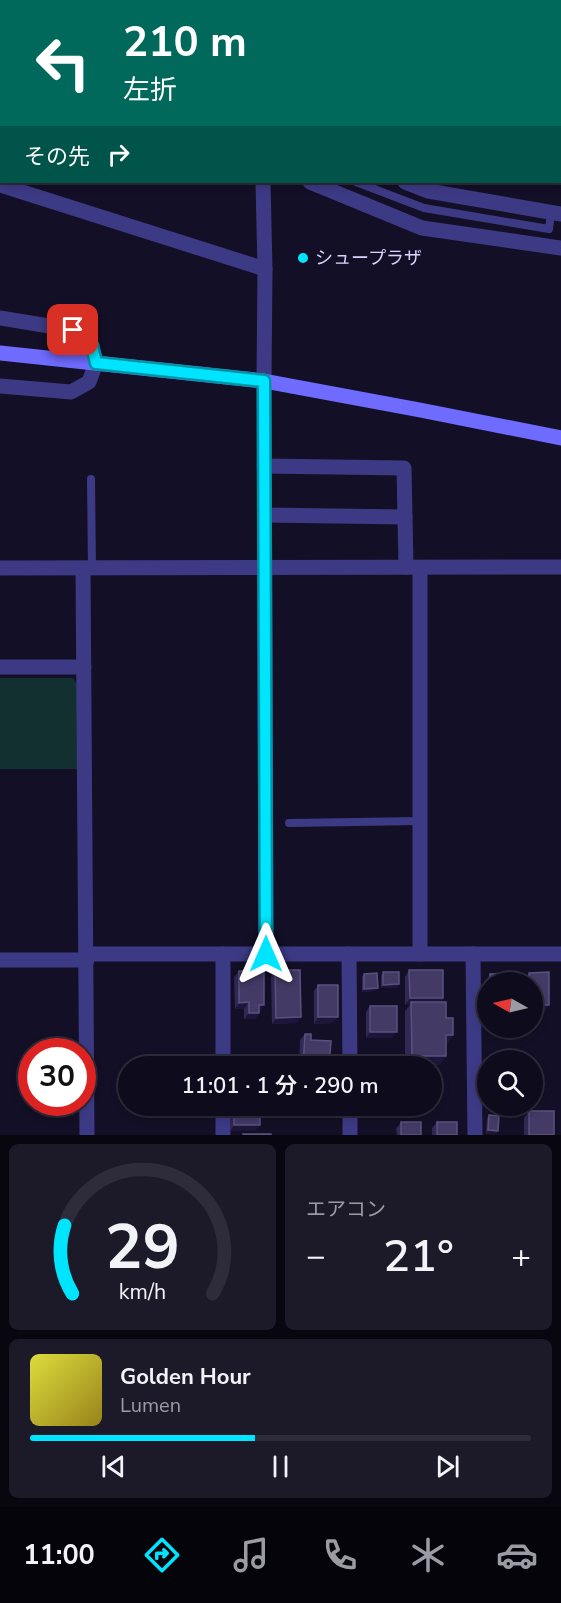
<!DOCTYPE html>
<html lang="ja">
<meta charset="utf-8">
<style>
body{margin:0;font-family:"Nunito Sans","Noto Sans JP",sans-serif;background:#1c1929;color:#f1f3f6;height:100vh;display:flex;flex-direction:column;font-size:22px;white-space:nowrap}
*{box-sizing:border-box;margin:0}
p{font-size:20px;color:#9b9ba3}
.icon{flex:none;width:33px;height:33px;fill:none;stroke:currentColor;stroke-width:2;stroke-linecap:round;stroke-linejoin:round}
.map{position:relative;height:1135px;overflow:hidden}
.side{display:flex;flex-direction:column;gap:9px;padding:9px;background:#08060f;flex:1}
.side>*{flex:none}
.banner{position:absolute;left:0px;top:0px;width:561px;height:183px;box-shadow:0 3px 9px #0003,0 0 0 2px #2e2b3b;background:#00695c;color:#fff;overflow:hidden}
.needle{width:39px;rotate:278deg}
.tools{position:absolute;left:477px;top:972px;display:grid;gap:12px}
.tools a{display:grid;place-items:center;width:66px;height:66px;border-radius:50%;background:#0e0b1c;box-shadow:0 3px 9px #0003,0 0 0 2px #2e2b3b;font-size:30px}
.speed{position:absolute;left:18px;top:1038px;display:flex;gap:12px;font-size:30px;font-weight:700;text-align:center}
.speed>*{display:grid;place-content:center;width:78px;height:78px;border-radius:50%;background:#0e0b1c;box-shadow:0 3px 9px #0003,0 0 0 2px #2e2b3b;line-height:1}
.speed .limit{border:9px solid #d22;background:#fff;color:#111}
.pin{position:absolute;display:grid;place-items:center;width:51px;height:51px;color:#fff;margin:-26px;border-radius:12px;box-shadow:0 3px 9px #0006}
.me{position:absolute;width:66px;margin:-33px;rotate:0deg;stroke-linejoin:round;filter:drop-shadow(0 0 4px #0008)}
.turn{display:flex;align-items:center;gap:21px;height:126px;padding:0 24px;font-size:27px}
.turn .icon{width:78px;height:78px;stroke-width:2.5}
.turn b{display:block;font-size:42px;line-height:51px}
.then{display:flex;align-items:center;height:57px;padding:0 24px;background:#0003;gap:12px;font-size:22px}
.big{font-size:45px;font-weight:600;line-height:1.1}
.side .tile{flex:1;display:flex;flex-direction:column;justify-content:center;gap:9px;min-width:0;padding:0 21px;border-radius:9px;background:#1c1929}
.side .dial{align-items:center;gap:0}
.dial svg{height:156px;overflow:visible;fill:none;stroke:#2e2b3b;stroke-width:7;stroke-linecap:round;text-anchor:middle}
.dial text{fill:#f1f3f6;stroke:none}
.song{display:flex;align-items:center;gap:18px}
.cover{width:72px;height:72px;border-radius:9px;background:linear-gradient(135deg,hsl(60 70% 55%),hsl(50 70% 35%))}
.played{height:6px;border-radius:3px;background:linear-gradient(90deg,#00e5ff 45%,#2e2b3b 45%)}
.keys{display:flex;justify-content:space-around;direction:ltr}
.heat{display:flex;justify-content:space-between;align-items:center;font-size:33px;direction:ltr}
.side .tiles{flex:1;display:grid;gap:9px;grid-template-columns:1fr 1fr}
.tile:last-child{grid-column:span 2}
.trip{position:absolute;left:118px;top:1056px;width:324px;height:60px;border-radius:30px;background:#0e0b1c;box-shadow:0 3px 9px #0003,0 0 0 2px #2e2b3b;font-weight:600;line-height:60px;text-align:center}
.menu{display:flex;height:96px;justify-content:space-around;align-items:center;background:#06040b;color:#9b9ba3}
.menu .icon{width:42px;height:42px}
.menu .active{color:#00e5ff}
.menu b{font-size:27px;color:#f1f3f6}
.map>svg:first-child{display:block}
.green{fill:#12302f}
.water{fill:url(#water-rules)}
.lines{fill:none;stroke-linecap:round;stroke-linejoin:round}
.path{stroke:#2fb8b0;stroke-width:3;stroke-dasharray:3 4.5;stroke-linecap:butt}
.lane{stroke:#3d3a85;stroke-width:8}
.street{stroke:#3d3a85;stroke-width:15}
.secondary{stroke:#6f6bff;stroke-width:15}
.wall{fill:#312854}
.shaded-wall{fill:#1d163a}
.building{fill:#433a66;stroke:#5a527e;stroke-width:1.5}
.route-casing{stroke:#0095a6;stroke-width:15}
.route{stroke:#00e5ff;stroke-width:10}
.poi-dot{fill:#00e5ff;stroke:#130f26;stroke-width:2}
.labels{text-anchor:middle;stroke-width:6;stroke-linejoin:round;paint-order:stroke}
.poi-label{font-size:18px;fill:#d9d4ff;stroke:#130f26;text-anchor:start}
</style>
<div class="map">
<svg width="561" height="1135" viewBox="0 0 561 1135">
<defs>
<pattern id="water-rules" width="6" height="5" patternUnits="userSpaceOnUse" patternTransform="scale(1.5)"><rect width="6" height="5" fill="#0a1f44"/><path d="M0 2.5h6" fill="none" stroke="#2d3f60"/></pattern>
</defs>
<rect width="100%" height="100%" fill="#130f26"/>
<path class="green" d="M0,678H73L77,684V769H0Z"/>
<path class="water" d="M105,0H395L398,1L109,2Z"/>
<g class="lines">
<g class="path">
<path d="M449,0L454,2"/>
<path d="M560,25H561"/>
</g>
<g class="lane">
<path d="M0,25L2,26"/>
<path d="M356,182L424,208L549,229L551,213"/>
<path d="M91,479L92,569"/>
<path d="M289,823L420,821"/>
</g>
<g class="street">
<path d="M0,8H2"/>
<path d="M0,46L2,47"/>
<path d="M263,182L265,269L264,381L266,954"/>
<path d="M310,182L422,228L561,248"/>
<path d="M405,182L428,191L561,214"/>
<path d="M0,185L265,269"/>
<path d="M0,318L73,330L92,346L96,363L89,382L71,392L0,386"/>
<path d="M264,466L404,468L405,517L265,515"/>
<path d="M405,517L406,567"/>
<path d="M0,568L561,567"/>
<path d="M420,568V954"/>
<path d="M83,569L87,1135"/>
<path d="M0,667H84"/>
<path d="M87,954H561"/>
<path d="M349,954L350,1066"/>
<path d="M473,954L475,1135"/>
<path d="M0,960H87"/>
<path d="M223,1066V954"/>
<path d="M223,1106V1135"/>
<path d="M350,1106V1135"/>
</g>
<path class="secondary" d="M0,353L264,381L420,410L561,438"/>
</g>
<g class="wall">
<path d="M275,970L297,1023L272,1024L271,977Z"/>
<path d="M409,970L443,998L441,1002L446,1018L453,1035L447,1044H446V1056L439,1065H405V1011L410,1005H405V977Z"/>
<path d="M239,971L260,1011L255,1019H244V1009H235L234,977Z"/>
<path d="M383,972L397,988H381V976Z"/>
<path d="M529,973L545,1012L532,982H524V979Z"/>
<path d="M364,974L375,991L362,992V977Z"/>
<path d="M490,974L512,982H488V1007H486V980Z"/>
<path d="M318,985L333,1023L314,1024V991Z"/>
<path d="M370,1006L392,1038H366V1012Z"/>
<path d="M305,1034L311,1040L329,1066H299L300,1040Z"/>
<path d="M234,1106L255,1131H230V1112Z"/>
<path d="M529,1111L554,1135H524V1118Z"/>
<path d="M489,1115L498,1131L496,1134H486L487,1118Z"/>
<path d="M401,1122L421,1135H397L396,1129Z"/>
<path d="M437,1122L457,1135H432V1128Z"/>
</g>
<g class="shaded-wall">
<path d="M399,984L397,988H381L383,985Z"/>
<path d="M378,988L375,991L362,992L364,989Z"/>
<path d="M410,998H443L439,1004L411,1002L410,1005H405Z"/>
<path d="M249,1002L244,1009H235L239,1003Z"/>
<path d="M259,1005H264L260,1011H255Z"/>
<path d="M532,1005H549L545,1012H532Z"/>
<path d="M249,1013H259L255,1019H244Z"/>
<path d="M301,1017L297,1023L272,1024L276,1018Z"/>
<path d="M318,1017H338L333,1023L314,1024Z"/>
<path d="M370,1032H397L392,1038H366Z"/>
<path d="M446,1035H453L447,1044H439Z"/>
<path d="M412,1056H446L439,1065H405Z"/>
<path d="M507,1106H530L528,1108L504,1109Z"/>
<path d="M234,1125H260L255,1131H230Z"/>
<path d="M488,1130L498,1131L496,1134H486Z"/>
</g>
<g class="building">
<path d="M264,970V1005H259V1013H249V1002L239,1003V971Z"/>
<path d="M275,970H300L301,1017L276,1018Z"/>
<path d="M409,970H443V998H410Z"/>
<path d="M383,972H399V984L383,985Z"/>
<path d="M549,972V1005H532V982H529V973Z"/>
<path d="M377,973L378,988L364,989V974Z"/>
<path d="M512,973V982H490V974Z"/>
<rect x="318" y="985" width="20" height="32"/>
<path d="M411,1002H446V1018H453V1035H446V1056H412Z"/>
<rect x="370" y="1006" width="27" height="26"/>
<path d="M305,1034H311V1040L331,1041L329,1066H303Z"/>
<rect x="234" y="1106" width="26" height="19"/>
<rect x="529" y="1111" width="25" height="24"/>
<path d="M489,1115L499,1116L498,1131L488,1130Z"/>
<rect x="401" y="1122" width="20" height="13"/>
<rect x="437" y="1122" width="20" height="13"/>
<rect x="243" y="1134" width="28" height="1"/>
</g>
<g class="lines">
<defs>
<path id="route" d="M73,330L92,346L96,363L264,381L266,954"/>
</defs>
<use href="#route" class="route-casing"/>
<use href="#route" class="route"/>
</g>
<circle class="poi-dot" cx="303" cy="258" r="6"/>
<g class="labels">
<g class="poi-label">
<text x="315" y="264">シュープラザ</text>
</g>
</g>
</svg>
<div class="tools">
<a><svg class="needle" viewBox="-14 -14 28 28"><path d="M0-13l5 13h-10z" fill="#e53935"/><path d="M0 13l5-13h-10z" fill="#9b9ba3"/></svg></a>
<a><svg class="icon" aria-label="search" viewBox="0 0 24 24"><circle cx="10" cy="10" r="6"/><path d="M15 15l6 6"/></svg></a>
</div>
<div class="speed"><div class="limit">30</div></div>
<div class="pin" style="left:73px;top:330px;background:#d93025"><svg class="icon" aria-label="arrive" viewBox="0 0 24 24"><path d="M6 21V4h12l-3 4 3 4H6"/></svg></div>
<svg class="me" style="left:266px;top:954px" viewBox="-20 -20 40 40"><path d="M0-17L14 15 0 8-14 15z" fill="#00e5ff" stroke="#fff" stroke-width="4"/></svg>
<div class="trip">11:01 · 1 分 · 290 m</div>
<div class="banner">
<div class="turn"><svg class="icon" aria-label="left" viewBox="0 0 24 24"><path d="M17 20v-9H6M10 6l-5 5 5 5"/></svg><div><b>210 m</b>左折</div></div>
<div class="then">その先<svg class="icon" aria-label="right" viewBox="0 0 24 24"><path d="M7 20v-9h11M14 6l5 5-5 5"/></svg></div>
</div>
</div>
<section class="side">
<div class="tiles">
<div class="tile dial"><svg viewBox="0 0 100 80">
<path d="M14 69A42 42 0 1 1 86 69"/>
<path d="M14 69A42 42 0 0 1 10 34" stroke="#00e5ff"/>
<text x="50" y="56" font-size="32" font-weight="700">29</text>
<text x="50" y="72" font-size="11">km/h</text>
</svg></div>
<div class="tile"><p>エアコン</p>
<div class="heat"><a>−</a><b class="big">21°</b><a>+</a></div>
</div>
<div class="tile">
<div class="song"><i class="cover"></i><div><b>Golden Hour</b><p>Lumen</p></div></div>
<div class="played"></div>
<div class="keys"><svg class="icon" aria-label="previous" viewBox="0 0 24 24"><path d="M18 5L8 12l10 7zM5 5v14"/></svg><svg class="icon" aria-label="pause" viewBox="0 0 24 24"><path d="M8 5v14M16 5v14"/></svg><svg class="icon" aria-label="next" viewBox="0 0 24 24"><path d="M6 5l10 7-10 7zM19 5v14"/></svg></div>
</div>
</div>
</section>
<nav class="menu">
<b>11:00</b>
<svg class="icon active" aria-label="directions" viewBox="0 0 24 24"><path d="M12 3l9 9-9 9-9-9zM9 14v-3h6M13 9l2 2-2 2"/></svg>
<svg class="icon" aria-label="music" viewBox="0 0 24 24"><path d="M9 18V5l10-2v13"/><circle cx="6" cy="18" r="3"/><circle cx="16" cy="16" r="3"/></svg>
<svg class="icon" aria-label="phone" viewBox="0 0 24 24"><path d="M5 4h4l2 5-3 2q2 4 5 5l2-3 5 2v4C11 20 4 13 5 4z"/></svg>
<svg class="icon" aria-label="climate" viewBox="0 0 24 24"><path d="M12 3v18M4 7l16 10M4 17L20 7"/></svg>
<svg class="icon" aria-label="car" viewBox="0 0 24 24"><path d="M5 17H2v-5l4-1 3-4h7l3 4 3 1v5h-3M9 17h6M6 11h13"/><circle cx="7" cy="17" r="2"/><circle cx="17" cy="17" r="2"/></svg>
</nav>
